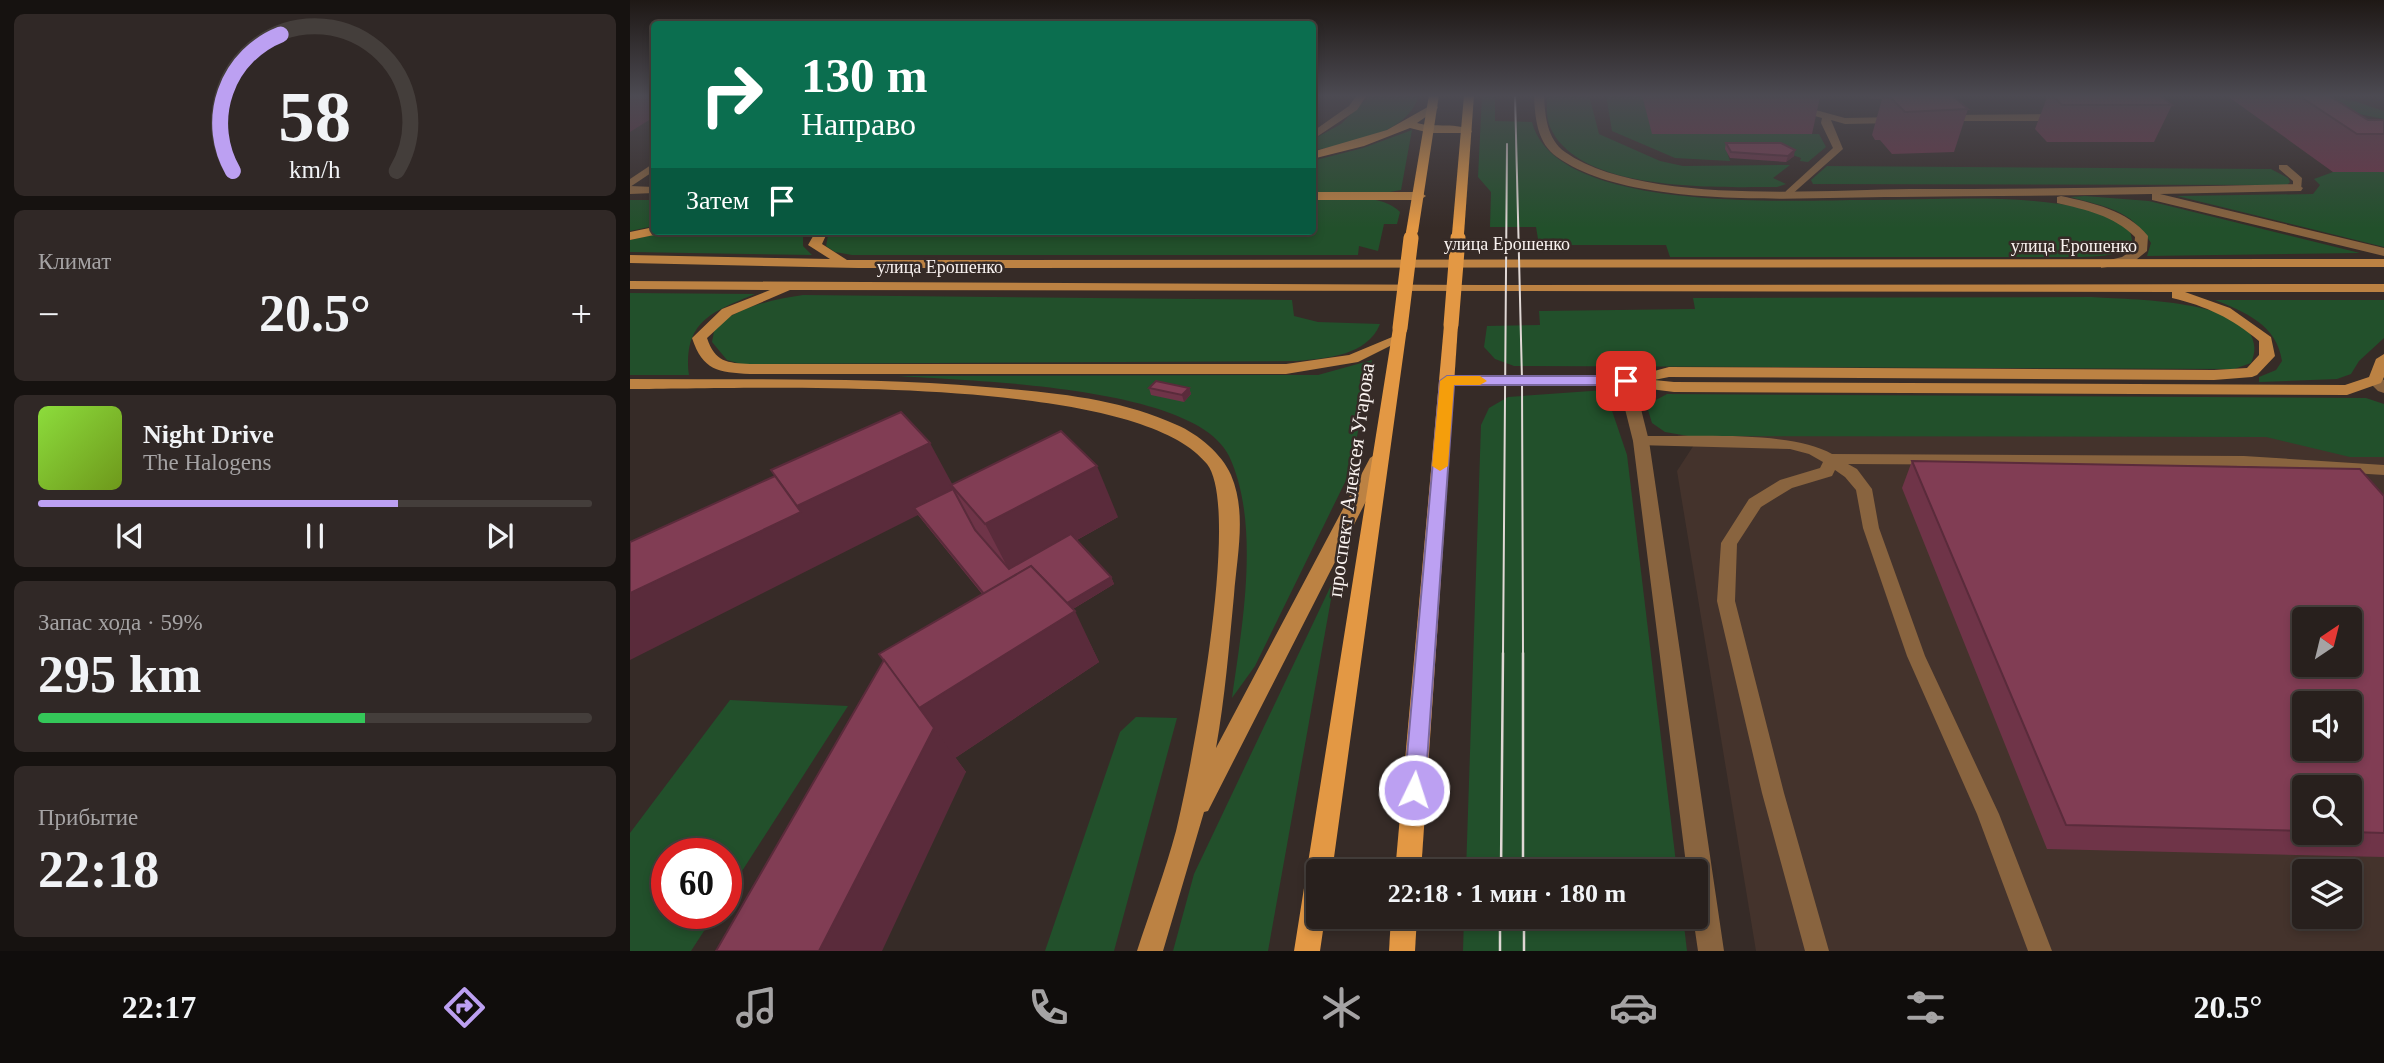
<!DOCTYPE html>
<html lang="ru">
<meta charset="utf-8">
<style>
body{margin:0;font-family:"Times New Roman",serif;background:#302826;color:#f1f3f6;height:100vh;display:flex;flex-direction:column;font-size:26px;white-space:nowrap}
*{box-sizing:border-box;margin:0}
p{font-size:23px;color:#a5a3a4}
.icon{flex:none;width:38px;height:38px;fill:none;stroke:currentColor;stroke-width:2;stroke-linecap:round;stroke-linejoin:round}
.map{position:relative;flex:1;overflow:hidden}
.side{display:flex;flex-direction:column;gap:14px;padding:14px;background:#161210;width:630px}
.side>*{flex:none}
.banner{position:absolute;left:21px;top:21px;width:665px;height:214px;border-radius:7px;box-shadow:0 4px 10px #0003,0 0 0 2px #443e3b;background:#0b6e4f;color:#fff;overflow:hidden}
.needle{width:46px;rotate:35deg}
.fabs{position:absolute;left:1662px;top:607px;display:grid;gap:14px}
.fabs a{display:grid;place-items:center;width:70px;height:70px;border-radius:7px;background:#28201d;box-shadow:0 4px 10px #0003,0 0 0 2px #443e3b;font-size:35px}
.speed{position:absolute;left:21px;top:838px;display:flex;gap:14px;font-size:35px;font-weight:700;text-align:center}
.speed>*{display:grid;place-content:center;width:91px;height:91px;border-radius:50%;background:#28201d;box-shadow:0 4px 10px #0003,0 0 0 2px #443e3b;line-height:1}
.speed .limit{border:10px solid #d22;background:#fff;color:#111}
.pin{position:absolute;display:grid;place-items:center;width:60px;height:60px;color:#fff;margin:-30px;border-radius:14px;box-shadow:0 4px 10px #0006}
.me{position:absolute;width:77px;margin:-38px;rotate:4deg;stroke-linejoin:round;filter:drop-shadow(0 0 5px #0008)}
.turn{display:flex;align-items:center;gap:24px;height:147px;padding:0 35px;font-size:32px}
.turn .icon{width:91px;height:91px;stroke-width:2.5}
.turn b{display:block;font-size:49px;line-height:60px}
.then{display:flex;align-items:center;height:66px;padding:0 35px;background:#0003;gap:14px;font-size:26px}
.big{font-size:52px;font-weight:700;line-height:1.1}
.side .widget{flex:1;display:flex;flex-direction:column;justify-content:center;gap:10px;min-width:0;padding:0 24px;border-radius:10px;background:#302826}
.side .dial{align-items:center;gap:0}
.dial svg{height:182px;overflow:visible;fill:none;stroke:#443e3b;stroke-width:7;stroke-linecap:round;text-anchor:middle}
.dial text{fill:#f1f3f6;stroke:none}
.song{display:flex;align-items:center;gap:21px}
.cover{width:84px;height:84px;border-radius:10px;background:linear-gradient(135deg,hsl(90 70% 55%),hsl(80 70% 35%))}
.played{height:7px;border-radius:4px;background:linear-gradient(90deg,#bca0f2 65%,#443e3b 65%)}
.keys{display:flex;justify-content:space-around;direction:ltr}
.heat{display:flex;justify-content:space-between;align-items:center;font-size:38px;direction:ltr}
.charge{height:10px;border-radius:5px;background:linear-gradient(90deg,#34c759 59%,#443e3b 0)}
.trip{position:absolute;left:676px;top:859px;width:402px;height:70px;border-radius:7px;background:#28201d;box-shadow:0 4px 10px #0003,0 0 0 2px #443e3b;font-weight:700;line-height:70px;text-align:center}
.dock{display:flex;height:112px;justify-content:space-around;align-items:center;background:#100d0c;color:#a5a3a4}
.dock .icon{width:49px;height:49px}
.dock .current{color:#bca0f2}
.dock b{font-size:32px;color:#f1f3f6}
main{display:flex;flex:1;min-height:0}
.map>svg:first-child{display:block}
.built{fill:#44332c;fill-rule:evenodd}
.green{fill:#22502b}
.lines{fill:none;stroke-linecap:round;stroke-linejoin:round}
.lane{fill:#89643f;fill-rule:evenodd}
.street{fill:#89643f;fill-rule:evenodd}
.secondary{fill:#bc8243;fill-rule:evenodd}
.primary{fill:#e39844;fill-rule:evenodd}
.tram-far1{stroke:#e0d8d5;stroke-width:2}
.tram{stroke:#e0d8d5;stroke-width:2.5}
.primary-bridge-far1{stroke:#e39844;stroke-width:11}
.primary-bridge{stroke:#e39844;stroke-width:15}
.wall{fill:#6f3448;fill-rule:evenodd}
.shaded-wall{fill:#5a2b3b}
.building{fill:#813d54;stroke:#5a2b3b;stroke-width:2;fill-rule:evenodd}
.route{fill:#bca0f2;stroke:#7a689d;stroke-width:2}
.slow{fill:#f59e0b}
.labels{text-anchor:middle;stroke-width:5;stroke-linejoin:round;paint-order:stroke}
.far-street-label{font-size:18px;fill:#faf3f0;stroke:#362b27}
.street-label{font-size:21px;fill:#faf3f0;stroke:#362b27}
</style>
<main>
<section class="side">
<div class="widget dial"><svg viewBox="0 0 100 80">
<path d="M14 69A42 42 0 1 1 86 69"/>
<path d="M14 69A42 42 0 0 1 35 9" stroke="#bca0f2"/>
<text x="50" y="56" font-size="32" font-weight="700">58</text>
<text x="50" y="72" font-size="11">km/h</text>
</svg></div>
<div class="widget"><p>Климат</p>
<div class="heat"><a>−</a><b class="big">20.5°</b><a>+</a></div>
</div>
<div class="widget">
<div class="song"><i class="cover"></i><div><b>Night Drive</b><p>The Halogens</p></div></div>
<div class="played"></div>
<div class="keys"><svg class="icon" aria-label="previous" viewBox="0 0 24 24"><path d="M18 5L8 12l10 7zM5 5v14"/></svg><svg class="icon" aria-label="pause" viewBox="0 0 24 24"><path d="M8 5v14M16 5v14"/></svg><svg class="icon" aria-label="next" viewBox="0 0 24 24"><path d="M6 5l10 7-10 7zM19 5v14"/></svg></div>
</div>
<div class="widget"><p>Запас хода · 59%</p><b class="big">295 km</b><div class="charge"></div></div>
<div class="widget"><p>Прибытие</p><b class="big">22:18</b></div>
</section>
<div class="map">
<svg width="1754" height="951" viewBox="0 0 1754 951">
<rect width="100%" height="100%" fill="#362b27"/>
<path class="built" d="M1075,428L1633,429L1754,445V951H1126L1047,471ZM1675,620H1720V665H1675ZM1675,704H1720V749H1675ZM1675,788H1720V833H1675ZM1675,872H1720V917H1675Z"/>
<g class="green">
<path d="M740,95H789C777,136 719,142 683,151L682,140L711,124Z"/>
<path d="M852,95L865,96V121L902,122C925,214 1160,200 1235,200C1309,200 1386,193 1458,209C1475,212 1487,221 1500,231L1503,244C1490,257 1468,256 1451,257H1040L1036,245H909L906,227H860L861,192L848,177Z"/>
<path d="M917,95H959L969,134L1030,161L1053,166L1160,165L1143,178L1156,184L1147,187C1087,187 949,193 920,127C916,118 917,105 917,95Z"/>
<path d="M976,95H1012L1023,134H1189L1196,147L1178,162L1170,161L1171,158L1151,151L1096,149L1100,161L1045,158L982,131Z"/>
<path d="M1691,96L1724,101L1754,111V119L1693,107Z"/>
<path d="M782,130L771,190L760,192H683L682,161L733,148Z"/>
<path d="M1197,166L1641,169L1658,178L1660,182L1657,185L1183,184L1181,180Z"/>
<path d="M1703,172H1754V247L1547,196L1683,194L1690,185L1684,179Z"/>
<path d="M1455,196L1519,201L1730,253L1517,256L1521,243C1501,209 1476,207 1440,197Z"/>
<path d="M683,199C709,199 750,192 770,212L767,224H754L748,251L729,246L728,255H222L205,252L196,246L199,231H682Z"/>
<path d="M0,200H24V226L0,231Z"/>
<path d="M41,231H179L173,236V246L182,255L0,252V240Z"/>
<path d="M0,293L125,294C82,312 53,321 59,375H0Z"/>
<path d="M173,295L662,300L664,316L688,322L750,324C737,356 697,358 667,361L111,364L97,360L82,342L85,326C113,306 140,300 173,295Z"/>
<path d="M1462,297C1498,300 1649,298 1621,363L1604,369L884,366L865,359L854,347L857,326L910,325L909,311L1065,309L1063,298Z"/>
<path d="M1585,300H1754V338L1729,361L1721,374L1707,379L1629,382V377L1646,370L1652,361C1647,325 1615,312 1585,300Z"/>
<path d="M742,360L720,472L625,666L602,698C612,626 631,524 599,456C566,385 339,381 267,376L688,375Z"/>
<path d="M975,390L997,455L1047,871H836L851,425L859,408L878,397Z"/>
<path d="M1037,394L1736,398L1754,404V457H1720L1636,437L1058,436L1035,432L1022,423L1018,410L1024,401Z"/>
<path d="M705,577L638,951H543L564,874Z"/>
<path d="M100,700L218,706L96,896V854H37V914H85L61,951H0V833Z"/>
<path d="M506,717L547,718L484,951H415L490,732Z"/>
<path d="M834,917H1053L1057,951H833Z"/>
</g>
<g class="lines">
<g class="lane">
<path d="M1414,95H1423L1442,113V117L1430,121H1316L1311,118L1316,115L1433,114Z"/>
<path d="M1167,105L1215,118L1266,117L1271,120L1266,123L1215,124L1201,120L1213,149L1160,196L1155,193L1156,191L1203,148L1191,123L1192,118L1164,110L1162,108Z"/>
<path d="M24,163V171L0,187V179Z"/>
<path d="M1649,165H1657L1672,178L1671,190H1663V181L1649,169Z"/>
<path d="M1011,436C1060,437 1162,430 1202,454L1614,456L1754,465V475L1614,466L1218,464L1227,469L1242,489L1249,528L1295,656L1369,814L1422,951H1398L1347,814L1277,656L1233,528L1226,490L1215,477L1205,470L1202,476L1162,488L1131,507L1107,544L1105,601L1154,793L1199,951H1175L1132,793L1087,601L1091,543L1119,499L1150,480L1190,468L1193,462L1179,454L1160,449L1006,445L1003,441Z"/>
</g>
<g class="street">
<path d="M727,95H737L727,110L682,140V132L719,106Z"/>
<path d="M904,95H914C915,116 917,139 935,152C1011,205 1188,190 1280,189C1409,189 1538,187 1667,184L1673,188L1671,191L1530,194L1754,248V256L1522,200V194C1437,196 1352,196 1267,197C1175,197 1003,211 927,157C907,143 905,118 904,95Z"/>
<path d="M0,186L24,187V193L0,194Z"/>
<path d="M1431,196C1463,203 1497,210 1518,236L1517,251L1502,263L1471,268V262L1492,257L1504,249L1505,237C1483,215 1456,210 1427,203V197Z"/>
<path d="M1745,375L1754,380V393L1748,391L1737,380Z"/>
<path d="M996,376L1004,381L1019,441L1094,951H1068L1063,917H1066V872H1057L1003,441L988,381Z"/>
</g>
<g class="secondary">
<path d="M803,104L808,107L807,109L787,123C804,128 829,122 842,131L841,133H800L780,128L734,146L682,159V152L757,130Z"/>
<path d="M682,192H790L796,196L790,200H682Z"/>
<path d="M24,227V231H30L29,234L0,240V232Z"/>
<path d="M186,231H198L192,244L217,260L1754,259V267L228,268L0,263V255L200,259L178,245Z"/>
<path d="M0,281L854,285L1754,284V292H1555L1600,308L1641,337L1645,356L1627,375L1622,377L1584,380L1039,377L1024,380L1044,382L1715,385L1739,377L1746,359L1754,354V377L1751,383L1717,395L1044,392L996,386H817L809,381L817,376L1002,377L1039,367L1584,370L1617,368L1629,355V341C1602,318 1576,306 1542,298V292L160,290L102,315L77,338C85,362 97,363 120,364H656L719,355L767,335L774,339L728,362L656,374H120C88,372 73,371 62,338L92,309L140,290L0,289Z"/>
<path d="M0,379C119,380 237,377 356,387C419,392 489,398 547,425C568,434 592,454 601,475C617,512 607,556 604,595C599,647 595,698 586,748L740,458L749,452L755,454L758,458L578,811L574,812L533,951H507C520,911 535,872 546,831C561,770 612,509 577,464C505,372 118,389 0,389Z"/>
</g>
<g class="primary">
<path d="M799,95H809L788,232L782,236L776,232Z"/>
<path d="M834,95H844L834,234L828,238L822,234Z"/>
<path d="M821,321L828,325L791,872H765L814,325Z"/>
<path d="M770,324L777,328L702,872H688V917H695L690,951H664L763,328Z"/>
<path d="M761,917H787L785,951H759Z"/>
</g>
<g class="tram-far1">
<path d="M885,95L892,380L893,655"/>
<path d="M873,655L877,144"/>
</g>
<g class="tram">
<path d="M893,653V872"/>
<path d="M871,872L873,653"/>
<path d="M870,917V951"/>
<path d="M894,917V951"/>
</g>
<g class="primary-bridge-far1">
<path d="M781,239L782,232"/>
<path d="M828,239V234"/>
</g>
<g class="primary-bridge">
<path d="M821,325L828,238"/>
<path d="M770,328L781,238"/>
</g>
</g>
<g class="wall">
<path d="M1012,95H1189L1190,97L1182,134H1022Z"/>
<path d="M1239,95H1322L1338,109L1324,152L1262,154L1250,140H1245L1242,135L1252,99H1241Z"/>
<path d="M1418,95H1530L1542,105L1524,142H1417L1405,129Z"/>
<path d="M1596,95H1698L1738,120H1754V172H1703Z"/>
<path d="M1096,143L1164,156L1156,162L1100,158L1095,149Z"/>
<path d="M519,388H559L561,394L554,402L521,395Z"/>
<path d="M1282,461L1754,496V857L1417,849L1272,488ZM1675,788H1720V833H1675Z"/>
<path d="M322,485L488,517L447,540L481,577L484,584L443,609L469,662L325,758L307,733L336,772L86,951L352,594L288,515L0,542Z"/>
</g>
<g class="shaded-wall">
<path d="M0,95H24V117L0,132Z"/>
<path d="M1165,150L1164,156L1156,162L1158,156Z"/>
<path d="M559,388L561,394L554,402L552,395Z"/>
<path d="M300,443L326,491L321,485L327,496L284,508L288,515L0,660V593L167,506Z"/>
<path d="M467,466L488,517L382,576L355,524Z"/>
<path d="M481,577L484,584L390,641L386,634Z"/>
<path d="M445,611L469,662L325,758L289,708Z"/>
<path d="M304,728L336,772L252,951H189Z"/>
</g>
<g class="building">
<path d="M1026,95H1189L1190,97H1026Z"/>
<path d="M1254,95H1322L1338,109L1275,112L1261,98H1256Z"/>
<path d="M1422,95H1530L1542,105H1432Z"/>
<path d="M1668,95H1698L1738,120H1754V134H1727Z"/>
<path d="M1096,143H1151L1165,150L1158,156L1101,152Z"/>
<path d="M526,381L559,388L552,395L519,388Z"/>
<path d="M271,412L300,443L167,506L141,470Z"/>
<path d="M431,431L467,466L355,524L321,485Z"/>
<path d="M1282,461L1730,469L1754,496V833L1720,832V788H1675V831L1436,825ZM1675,620H1720V665H1675ZM1675,704H1720V749H1675Z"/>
<path d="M145,476L171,512L0,593V542Z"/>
<path d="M323,489L345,530L379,569L441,534L481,577L437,603L401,566L354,594L284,508Z"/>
<path d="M401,566L445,611L289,708L249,654Z"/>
<path d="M254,660L304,728L189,951H86Z"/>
</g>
<linearGradient id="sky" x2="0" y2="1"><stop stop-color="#1e1815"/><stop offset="0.42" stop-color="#4c4a52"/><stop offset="1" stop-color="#4c4a52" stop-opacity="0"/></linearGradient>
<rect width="1754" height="228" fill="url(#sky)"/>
<path class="route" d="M817,376H996L1003,381L996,385H824L795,790L792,797L784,800L777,797L774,790L810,381Z"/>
<path class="slow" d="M817,376H850L857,381L850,385H824L818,466L810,471L802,466L810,381Z"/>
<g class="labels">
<g class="far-street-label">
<text x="877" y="250">улица Ерошенко</text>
<text x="1444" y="252">улица Ерошенко</text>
<text x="310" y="273">улица Ерошенко</text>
</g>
<g class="street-label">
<text transform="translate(721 480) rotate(-82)" y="7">проспект Алексея Угарова</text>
</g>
</g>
</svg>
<div class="fabs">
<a><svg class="needle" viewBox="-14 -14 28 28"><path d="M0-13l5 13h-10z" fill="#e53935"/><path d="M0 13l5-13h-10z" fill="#a5a3a4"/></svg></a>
<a><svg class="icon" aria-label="sound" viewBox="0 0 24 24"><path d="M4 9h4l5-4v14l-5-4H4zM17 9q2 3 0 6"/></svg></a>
<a><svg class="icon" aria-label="search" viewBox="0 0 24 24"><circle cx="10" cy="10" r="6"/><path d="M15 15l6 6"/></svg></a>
<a><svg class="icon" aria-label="layers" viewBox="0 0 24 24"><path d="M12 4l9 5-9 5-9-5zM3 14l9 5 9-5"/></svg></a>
</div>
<div class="speed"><div class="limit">60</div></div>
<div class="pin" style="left:996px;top:381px;background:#d93025"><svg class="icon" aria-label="arrive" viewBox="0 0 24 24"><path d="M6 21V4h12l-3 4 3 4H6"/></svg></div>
<svg class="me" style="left:784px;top:790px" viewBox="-20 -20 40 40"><circle r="17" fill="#bca0f2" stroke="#fff" stroke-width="3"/><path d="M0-11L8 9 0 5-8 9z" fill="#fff"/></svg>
<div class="trip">22:18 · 1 мин · 180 m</div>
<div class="banner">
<div class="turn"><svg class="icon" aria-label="right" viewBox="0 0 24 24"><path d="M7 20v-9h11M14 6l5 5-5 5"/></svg><div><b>130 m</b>Направо</div></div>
<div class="then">Затем<svg class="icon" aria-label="arrive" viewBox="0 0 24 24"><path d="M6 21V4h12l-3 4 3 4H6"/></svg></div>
</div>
</div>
</main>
<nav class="dock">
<b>22:17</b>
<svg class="icon current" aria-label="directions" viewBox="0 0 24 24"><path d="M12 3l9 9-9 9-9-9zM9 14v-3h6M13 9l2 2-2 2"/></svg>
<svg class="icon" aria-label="music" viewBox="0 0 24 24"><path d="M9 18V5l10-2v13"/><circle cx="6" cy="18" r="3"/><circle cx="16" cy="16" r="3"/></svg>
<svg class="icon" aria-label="phone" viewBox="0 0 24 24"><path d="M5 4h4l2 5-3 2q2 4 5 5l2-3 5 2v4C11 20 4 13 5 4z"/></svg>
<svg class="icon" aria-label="climate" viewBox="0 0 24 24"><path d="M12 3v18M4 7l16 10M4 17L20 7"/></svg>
<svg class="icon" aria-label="car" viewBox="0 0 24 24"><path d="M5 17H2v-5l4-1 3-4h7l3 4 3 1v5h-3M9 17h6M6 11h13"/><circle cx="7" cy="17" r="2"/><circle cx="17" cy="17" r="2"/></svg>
<svg class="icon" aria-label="filters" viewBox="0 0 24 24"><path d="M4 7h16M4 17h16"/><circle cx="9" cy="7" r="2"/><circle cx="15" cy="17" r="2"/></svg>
<b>20.5°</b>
</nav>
